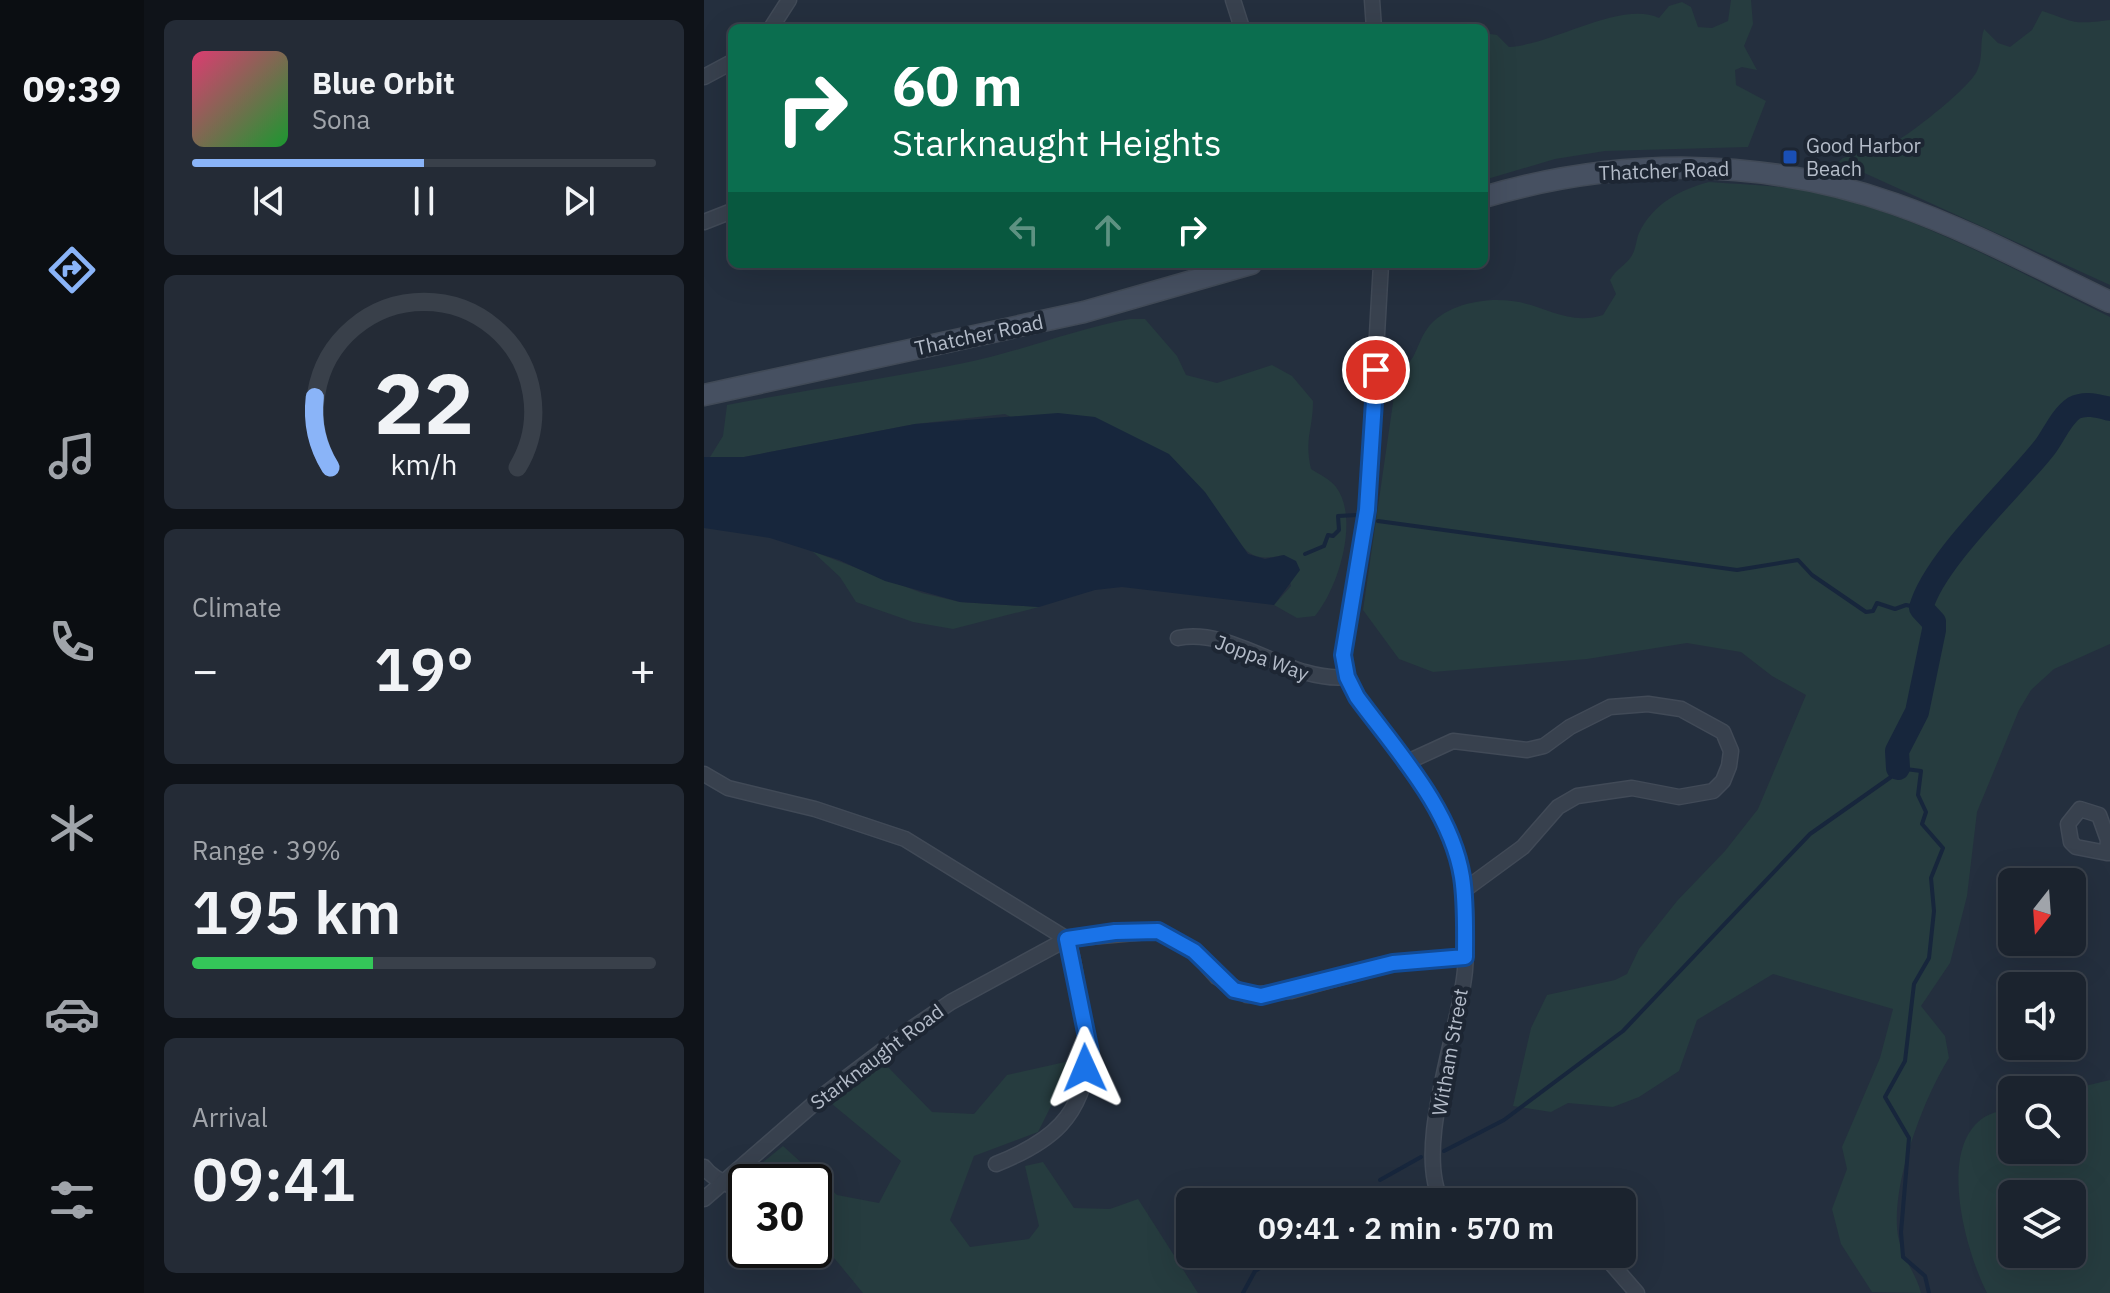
<!DOCTYPE html>
<meta charset="utf-8">
<style>
body{margin:0;font-family:"IBM Plex Sans",sans-serif;background:#242b36;color:#f1f3f6;height:100vh;display:flex;flex-direction:column;font-size:30px;white-space:nowrap}
*{box-sizing:border-box;margin:0}
p{font-size:26px;color:#a0a4aa}
.icon{flex:none;width:44px;height:44px;fill:none;stroke:currentColor;stroke-width:2;stroke-linecap:round;stroke-linejoin:round}
.map{position:relative;flex:1;overflow:hidden}
.side{display:flex;flex-direction:column;gap:20px;padding:20px;background:#0f1319;width:560px}
.side>*{flex:none}
.top-card{position:absolute;left:24px;top:24px;width:760px;height:244px;border-radius:12px;box-shadow:0 8px 32px #0002,0 0 0 2px #39404a;background:#0b6e4f;color:#fff;overflow:hidden}
.needle{width:52px;rotate:197deg}
.buttons{position:absolute;left:1294px;top:868px;display:grid;gap:16px}
.buttons a{display:grid;place-items:center;width:88px;height:88px;border-radius:12px;background:#1b232e;box-shadow:0 8px 32px #0002,0 0 0 2px #39404a;font-size:40px}
.speed{position:absolute;left:24px;top:1164px;display:flex;gap:16px;font-size:40px;font-weight:700;text-align:center}
.speed>*{display:grid;place-content:center;width:104px;height:104px;border-radius:50%;background:#1b232e;box-shadow:0 8px 32px #0002,0 0 0 2px #39404a;line-height:1}
.speed .limit{border:4px solid #111;border-radius:12px;background:#fff;color:#111}
.pin{position:absolute;display:grid;place-items:center;width:68px;height:68px;color:#fff;margin:-34px;border:4px solid #fff;border-radius:50%;box-shadow:0 2px 8px #0007}
.me{position:absolute;width:88px;margin:-44px;rotate:359deg;stroke-linejoin:round;filter:drop-shadow(0 0 6px #0008)}
.turn{display:flex;align-items:center;gap:28px;height:168px;padding:0 32px;font-size:36px}
.turn .icon{width:104px;height:104px;stroke-width:2.5}
.turn b{display:block;font-size:56px;line-height:68px}
.lanes{display:flex;align-items:center;height:76px;padding:0 32px;background:#0003;justify-content:center;gap:40px;direction:ltr}
.lanes .off{opacity:.35}
.big{font-size:60px;font-weight:600;line-height:1.1}
.side .widget{flex:1;display:flex;flex-direction:column;justify-content:center;gap:12px;min-width:0;padding:0 28px;border-radius:12px;background:#242b36}
.side .dial{align-items:center;gap:0}
.dial svg{height:208px;overflow:visible;fill:none;stroke:#39404a;stroke-width:7;stroke-linecap:round;text-anchor:middle}
.dial text{fill:#f1f3f6;stroke:none}
.song{display:flex;align-items:center;gap:24px}
.cover{width:96px;height:96px;border-radius:12px;background:linear-gradient(135deg,hsl(340 70% 55%),hsl(130 70% 35%))}
.played{height:8px;border-radius:4px;background:linear-gradient(90deg,#8ab4f8 50%,#39404a 50%)}
.keys{display:flex;justify-content:space-around;direction:ltr}
.heat{display:flex;justify-content:space-between;align-items:center;font-size:44px;direction:ltr}
.charge{height:12px;border-radius:6px;background:linear-gradient(90deg,#34c759 39%,#39404a 0)}
.trip{position:absolute;left:472px;top:1188px;width:460px;height:80px;border-radius:12px;background:#1b232e;box-shadow:0 8px 32px #0002,0 0 0 2px #39404a;font-weight:600;line-height:80px;text-align:center}
main{display:flex;flex:1;min-height:0}
.dock{display:flex;flex-direction:column;width:144px;justify-content:space-around;align-items:center;background:#0b0e12;color:#a0a4aa}
.dock .icon{width:56px;height:56px}
.dock .on{color:#8ab4f8}
.dock b{font-size:36px;color:#f1f3f6}
.map>svg:first-child{display:block}
.green{fill:#263c3f;fill-rule:evenodd}
.water{fill:#17263c}
.lines{fill:none;stroke-linecap:round;stroke-linejoin:round}
.stream{stroke:#17263c;stroke-width:4}
.river{stroke:#17263c;stroke-width:24}
.minor-casing{stroke:#414a57;stroke-width:17}
.secondary-casing{stroke:#414a57;stroke-width:23}
.minor{stroke:#38414e;stroke-width:14}
.secondary{stroke:#465061;stroke-width:20}
.route-casing{stroke:#114b97;stroke-width:20}
.route{stroke:#1a73e8;stroke-width:14}
.transit-dot{fill:#1a4fb4;stroke:#1d2633;stroke-width:3}
.labels{text-anchor:middle;stroke-width:8;stroke-linejoin:round;paint-order:stroke}
.poi-label{font-size:20px;fill:#b4bcc9;stroke:#1d2633;text-anchor:start}
.street-label{font-size:20px;fill:#b4bcc9;stroke:#1d2633}
</style>
<main>
<nav class="dock">
<b>09:39</b>
<svg class="icon on" aria-label="directions" viewBox="0 0 24 24"><path d="M12 3l9 9-9 9-9-9zM9 14v-3h6M13 9l2 2-2 2"/></svg>
<svg class="icon" aria-label="music" viewBox="0 0 24 24"><path d="M9 18V5l10-2v13"/><circle cx="6" cy="18" r="3"/><circle cx="16" cy="16" r="3"/></svg>
<svg class="icon" aria-label="phone" viewBox="0 0 24 24"><path d="M5 4h4l2 5-3 2q2 4 5 5l2-3 5 2v4C11 20 4 13 5 4z"/></svg>
<svg class="icon" aria-label="climate" viewBox="0 0 24 24"><path d="M12 3v18M4 7l16 10M4 17L20 7"/></svg>
<svg class="icon" aria-label="car" viewBox="0 0 24 24"><path d="M5 17H2v-5l4-1 3-4h7l3 4 3 1v5h-3M9 17h6M6 11h13"/><circle cx="7" cy="17" r="2"/><circle cx="17" cy="17" r="2"/></svg>
<svg class="icon" aria-label="filters" viewBox="0 0 24 24"><path d="M4 7h16M4 17h16"/><circle cx="9" cy="7" r="2"/><circle cx="15" cy="17" r="2"/></svg>
</nav>
<section class="side">
<div class="widget">
<div class="song"><i class="cover"></i><div><b>Blue Orbit</b><p>Sona</p></div></div>
<div class="played"></div>
<div class="keys"><svg class="icon" aria-label="previous" viewBox="0 0 24 24"><path d="M18 5L8 12l10 7zM5 5v14"/></svg><svg class="icon" aria-label="pause" viewBox="0 0 24 24"><path d="M8 5v14M16 5v14"/></svg><svg class="icon" aria-label="next" viewBox="0 0 24 24"><path d="M6 5l10 7-10 7zM19 5v14"/></svg></div>
</div>
<div class="widget dial"><svg viewBox="0 0 100 80">
<path d="M14 69A42 42 0 1 1 86 69"/>
<path d="M14 69A42 42 0 0 1 8 42" stroke="#8ab4f8"/>
<text x="50" y="56" font-size="32" font-weight="700">22</text>
<text x="50" y="72" font-size="11">km/h</text>
</svg></div>
<div class="widget"><p>Climate</p>
<div class="heat"><a>−</a><b class="big">19°</b><a>+</a></div>
</div>
<div class="widget"><p>Range · 39%</p><b class="big">195 km</b><div class="charge"></div></div>
<div class="widget"><p>Arrival</p><b class="big">09:41</b></div>
</section>
<div class="map">
<svg width="1406" height="1293" viewBox="0 0 1406 1293">
<rect width="100%" height="100%" fill="#242f3e"/>
<g class="green">
<path d="M1027,0H1047L1049,24L1040,46L1053,70L1038,67L1031,70L1032,85L1062,101L1044,147L901,151L851,159L780,180V33L793,35L805,47C851,44 917,0 955,18L965,6L978,2L987,7L994,27L1008,28L1024,21Z"/>
<path d="M1338,11C1372,22 1367,25 1406,20V285L1156,171H1141L1133,163L1139,158C1154,153 1173,151 1187,144C1205,136 1266,87 1273,71C1280,56 1275,44 1280,29L1294,43L1306,47L1328,30Z"/>
<path d="M1005,182C1041,185 1080,185 1114,193C1217,216 1312,271 1406,317V644L1350,669L1327,690L1315,710L1273,812L1263,896L1246,963L1217,1006L1241,1036L1245,1058C1219,1099 1186,1187 1194,1236C1199,1260 1212,1273 1217,1293L1168,1292L1137,1244L1128,1209L1143,1169L1138,1147L1176,1058L1189,1009L1069,974L993,1020L975,1071L935,1097L909,1107L864,1103L847,1112L809,1106L827,1028L843,995L911,980L923,974L935,949L973,901L1021,851L1054,809L1102,695L1068,676L1037,652L983,643L883,659L729,672L695,659L659,610L691,389C695,375 701,368 709,357C714,348 717,337 723,329C740,305 779,297 808,301C842,305 863,326 899,315L912,294L906,280C912,269 921,266 927,257C932,250 932,240 935,233C949,204 975,190 1005,182Z"/>
<path d="M426,319H441L473,356L482,375L513,383L568,365L588,376L609,401C609,430 600,438 607,469C615,474 627,480 632,487C656,519 634,589 611,616L593,618L570,605L587,586L580,555C548,562 544,554 525,530L301,414L211,424L40,457H6L19,436L23,405C101,390 181,379 260,363C316,352 370,329 426,319Z"/>
<path d="M108,551L218,593L256,602L335,607L249,629L209,622L152,602L136,577Z"/>
<path d="M370,1060L334,1132L270,1156L246,1220L266,1247L325,1239L335,1226L321,1166L339,1162L370,1208L406,1209L434,1199L494,1293H159L131,1259L110,1241V1182L42,1184L37,1180L79,1146L133,1195L175,1203L197,1161L128,1104L166,1074L182,1065L228,1112L270,1114L303,1075Z"/>
<path d="M1406,1080V1293H1283C1263,1253 1235,1158 1274,1122C1283,1113 1296,1111 1308,1108V1150H1368V1090H1364ZM1308,1194H1368V1254H1308Z"/>
</g>
<path class="water" d="M354,413L391,417L465,454L501,492L544,554L561,559L580,555L592,561L596,570L570,605L418,587L391,590L335,607L256,602L181,581L135,560L66,538L0,528V457H40L211,424Z"/>
<g class="lines">
<g class="stream">
<path d="M674,521L1033,570L1094,560L1108,575L1162,612L1169,611L1173,603L1191,609L1202,605L1217,608"/>
<path d="M601,554L620,546L624,535L629,536L635,530L634,516L653,515"/>
<path d="M740,1151L800,1120L919,1031L1106,834L1187,777L1194,768L1217,771L1214,795L1222,812L1218,824L1239,848L1227,878L1230,911L1225,958L1210,984L1201,1061L1181,1097L1205,1138L1197,1232L1199,1257L1221,1276L1225,1293"/>
<path d="M676,1180L717,1157"/>
<path d="M652,1202L668,1188"/>
<path d="M539,1293L551,1271L579,1254"/>
</g>
<path class="river" d="M1194,768L1193,751L1213,712L1230,630V622L1217,608C1230,560 1309,488 1341,447C1350,435 1357,417 1370,408C1381,402 1395,406 1406,409"/>
<defs>
<g id="minor">
<path d="M529,0L538,28"/>
<path d="M668,0L670,28"/>
<path d="M67,28L85,0"/>
<path d="M0,77L28,62"/>
<path d="M0,222L28,211"/>
<path d="M677,264L663,510L639,655L643,677L653,697C693,751 742,806 757,873C764,903 763,939 761,970C756,1030 709,1149 738,1202"/>
<path d="M474,638C530,627 585,683 643,677"/>
<path d="M701,763L749,741L823,750L840,746L866,727L906,707L944,704L977,709L1019,732L1027,751L1025,766L1019,781L1009,791L975,797L928,788L873,796L854,807L819,847L759,891"/>
<path d="M0,774L24,788L111,809L201,839L363,939L454,931L490,951L513,977L543,995L587,991L689,963L761,957"/>
<path d="M1403,853L1404,840L1395,815L1376,809L1364,824L1367,842L1372,847L1403,853H1406"/>
<path d="M0,1167C11,1182 28,1183 42,1196"/>
<path d="M0,1199L121,1094L207,1029L247,1002L363,939C372,962 372,986 377,1011C379,1024 386,1040 385,1054C379,1117 347,1142 292,1164"/>
<path d="M104,1250L108,1254"/>
<path d="M899,1254L933,1293"/>
</g>
<g id="secondary">
<path d="M780,197C915,157 1057,157 1191,204C1265,230 1335,268 1406,302"/>
<path d="M0,395L380,312L547,264"/>
</g>
</defs>
<use href="#minor" class="minor-casing"/>
<use href="#secondary" class="secondary-casing"/>
<use href="#minor" class="minor"/>
<use href="#secondary" class="secondary"/>
</g>
<g class="lines">
<defs>
<path id="route" d="M381,1068L386,1052L363,939L411,932L454,931L490,951L530,990L557,996L689,963L761,957C761,931 762,903 758,877C747,809 692,750 653,697L643,677L639,655L663,510L672,370"/>
</defs>
<use href="#route" class="route-casing"/>
<use href="#route" class="route"/>
</g>
<rect class="transit-dot" x="1078" y="149" width="16" height="16" rx="4"/>
<g class="labels">
<g class="poi-label">
<text x="1102" y="153">Good Harbor<tspan x="1102" dy="23">Beach</tspan></text>
</g>
<g class="street-label">
<text transform="translate(960 171) rotate(-2)" y="7">Thatcher Road</text>
<text transform="translate(275 335) rotate(-12)" y="7">Thatcher Road</text>
<text transform="translate(558 658) rotate(20)" y="7">Joppa Way</text>
<text transform="translate(746 1052) rotate(-80)" y="7">Witham Street</text>
<text transform="translate(173 1057) rotate(-37)" y="7">Starknaught Road</text>
</g>
</g>
</svg>
<div class="buttons">
<a><svg class="needle" viewBox="-14 -14 28 28"><path d="M0-13l5 13h-10z" fill="#e53935"/><path d="M0 13l5-13h-10z" fill="#a0a4aa"/></svg></a>
<a><svg class="icon" aria-label="sound" viewBox="0 0 24 24"><path d="M4 9h4l5-4v14l-5-4H4zM17 9q2 3 0 6"/></svg></a>
<a><svg class="icon" aria-label="search" viewBox="0 0 24 24"><circle cx="10" cy="10" r="6"/><path d="M15 15l6 6"/></svg></a>
<a><svg class="icon" aria-label="layers" viewBox="0 0 24 24"><path d="M12 4l9 5-9 5-9-5zM3 14l9 5 9-5"/></svg></a>
</div>
<div class="speed"><div class="limit">30</div></div>
<div class="pin" style="left:672px;top:370px;background:#d93025"><svg class="icon" aria-label="arrive" viewBox="0 0 24 24"><path d="M6 21V4h12l-3 4 3 4H6"/></svg></div>
<svg class="me" style="left:381px;top:1068px" viewBox="-20 -20 40 40"><path d="M0-17L14 15 0 8-14 15z" fill="#1a73e8" stroke="#fff" stroke-width="4"/></svg>
<div class="trip">09:41 · 2 min · 570 m</div>
<div class="top-card">
<div class="turn"><svg class="icon" aria-label="right" viewBox="0 0 24 24"><path d="M7 20v-9h11M14 6l5 5-5 5"/></svg><div><b>60 m</b>Starknaught Heights</div></div>
<div class="lanes"><svg class="icon off" aria-label="left" viewBox="0 0 24 24"><path d="M17 20v-9H6M10 6l-5 5 5 5"/></svg><svg class="icon off" aria-label="ahead" viewBox="0 0 24 24"><path d="M12 20V5M6 11l6-6 6 6"/></svg><svg class="icon" aria-label="right" viewBox="0 0 24 24"><path d="M7 20v-9h11M14 6l5 5-5 5"/></svg></div>
</div>
</div>
</main>
